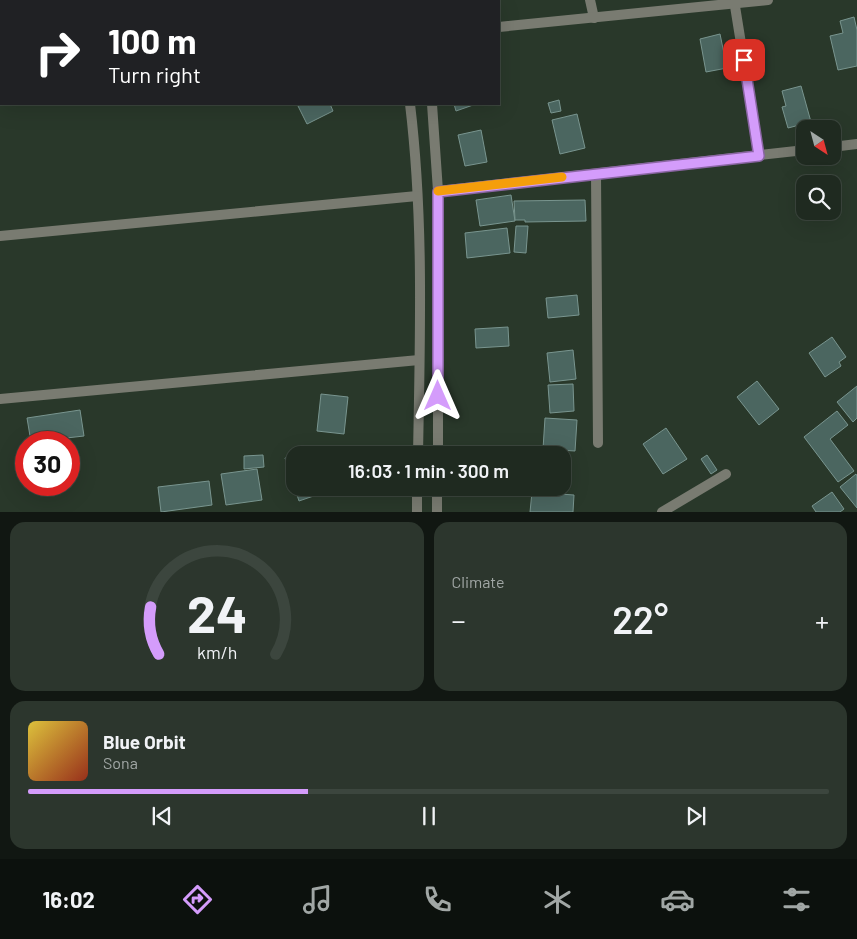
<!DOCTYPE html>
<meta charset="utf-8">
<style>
body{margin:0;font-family:Barlow,sans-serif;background:#2c362d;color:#f1f3f6;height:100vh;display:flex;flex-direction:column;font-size:19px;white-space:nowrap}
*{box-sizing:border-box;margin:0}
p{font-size:16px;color:#a1a7a5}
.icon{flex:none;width:28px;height:28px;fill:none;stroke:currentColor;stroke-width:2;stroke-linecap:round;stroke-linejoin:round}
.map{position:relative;height:512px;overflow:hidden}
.details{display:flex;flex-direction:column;gap:10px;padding:10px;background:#111712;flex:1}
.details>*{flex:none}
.guide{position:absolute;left:0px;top:0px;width:500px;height:105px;box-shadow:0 5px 20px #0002,0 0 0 1px #3c463e;background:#202124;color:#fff;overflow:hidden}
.needle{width:32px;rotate:144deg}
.buttons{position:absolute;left:796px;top:120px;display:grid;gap:10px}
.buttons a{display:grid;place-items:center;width:45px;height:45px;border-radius:10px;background:#1f2a20;box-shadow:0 5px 20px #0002,0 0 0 1px #3c463e;font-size:25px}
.speed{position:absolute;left:15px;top:431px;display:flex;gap:10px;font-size:25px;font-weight:700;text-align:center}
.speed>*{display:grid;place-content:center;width:65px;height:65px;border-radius:50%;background:#1f2a20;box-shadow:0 5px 20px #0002,0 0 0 1px #3c463e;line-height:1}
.speed .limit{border:8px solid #d22;background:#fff;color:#111}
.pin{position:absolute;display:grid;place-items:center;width:42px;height:42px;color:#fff;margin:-21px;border-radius:10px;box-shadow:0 2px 8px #0006}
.me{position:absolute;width:55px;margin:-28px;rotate:0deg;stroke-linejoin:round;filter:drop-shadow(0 0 4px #0008)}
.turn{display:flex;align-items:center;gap:18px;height:105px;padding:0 25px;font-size:22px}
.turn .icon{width:65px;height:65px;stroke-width:2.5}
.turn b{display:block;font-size:35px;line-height:42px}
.big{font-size:38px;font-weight:600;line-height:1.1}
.details .widget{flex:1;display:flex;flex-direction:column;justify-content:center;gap:8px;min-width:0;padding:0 18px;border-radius:15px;background:#2c362d}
.details .dial{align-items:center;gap:0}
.dial svg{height:130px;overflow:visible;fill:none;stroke:#3c463e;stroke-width:7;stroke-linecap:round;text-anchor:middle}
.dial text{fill:#f1f3f6;stroke:none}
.song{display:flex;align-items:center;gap:15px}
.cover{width:60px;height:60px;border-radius:8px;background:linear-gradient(135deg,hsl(50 70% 55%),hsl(10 70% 35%))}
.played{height:5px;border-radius:2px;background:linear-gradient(90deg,#d49cfb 35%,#3c463e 35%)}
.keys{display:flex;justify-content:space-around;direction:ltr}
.heat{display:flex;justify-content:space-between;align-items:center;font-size:28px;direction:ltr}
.details .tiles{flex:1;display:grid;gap:10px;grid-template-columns:1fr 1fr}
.widget:last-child{grid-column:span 2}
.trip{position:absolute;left:286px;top:446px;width:285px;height:50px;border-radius:15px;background:#1f2a20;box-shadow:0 5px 20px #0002,0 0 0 1px #3c463e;font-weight:600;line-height:50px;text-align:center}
.dock{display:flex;height:80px;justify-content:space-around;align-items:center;background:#0c110d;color:#a1a7a5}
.dock .icon{width:35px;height:35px}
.dock .active{color:#d49cfb}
.dock b{font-size:22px;color:#f1f3f6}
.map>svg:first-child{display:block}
.building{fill:#4b6660;stroke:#79958f}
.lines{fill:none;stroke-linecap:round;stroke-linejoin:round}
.street{stroke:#797b71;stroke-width:10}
.route-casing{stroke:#8a65a3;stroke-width:12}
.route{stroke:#d49cfb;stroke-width:9}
.slow{stroke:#f59e0b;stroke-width:9}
</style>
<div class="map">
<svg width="857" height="512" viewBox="0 0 857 512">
<rect width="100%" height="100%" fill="#29382a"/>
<g class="building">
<path d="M854,17L857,30V66L838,70L830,36L843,33L840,21Z"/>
<path d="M720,34L727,68L706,72L700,39Z"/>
<path d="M801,86L811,122L788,128L782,107L786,106L782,91Z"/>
<path d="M559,100L561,111L551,113L548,103Z"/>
<path d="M297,104H330L333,111L307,124Z"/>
<path d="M454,104H476L456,111Z"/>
<path d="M577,114L585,148L560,154L552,120Z"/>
<path d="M481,130L487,162L465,166L458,135Z"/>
<path d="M511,195L515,221L480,226L476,200Z"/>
<path d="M585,200L586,221L525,222V220H515L514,201Z"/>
<path d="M516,226H528L526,253L514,252Z"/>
<path d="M507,228L510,253L467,258L465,233Z"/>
<path d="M577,295L579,315L548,318L546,298Z"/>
<path d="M508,327L509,346L476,348L475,329Z"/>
<path d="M832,337L846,357L839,362L841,366L825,377L809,353Z"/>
<path d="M573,350L576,379L550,382L547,353Z"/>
<path d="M757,381L779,409L759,425L737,397Z"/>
<path d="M573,384L574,411L550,413L548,385Z"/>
<path d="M857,386V418L853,422L837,402Z"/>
<path d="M321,394L348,397L344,434L317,431Z"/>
<path d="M80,410L84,436L31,442L27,418Z"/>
<path d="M837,411L848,425L830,439L854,471L838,482L804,437Z"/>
<path d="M545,418L577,420L575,451L543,449Z"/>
<path d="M666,428L687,459L663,474L643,444Z"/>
<path d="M314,449L316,455H295Z"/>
<path d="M263,455L264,467L244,469V456Z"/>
<path d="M295,455V488H327L328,491L299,501L285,458Z"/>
<path d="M707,455L717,470L711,474L701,459Z"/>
<path d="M257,469L262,500L226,505L221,474Z"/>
<path d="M856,474L857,476V508L840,487Z"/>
<path d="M209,481L212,505L161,512L158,487Z"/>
<path d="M532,492L574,495L573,512H530Z"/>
<path d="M832,492L844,509L840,512H816L812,506Z"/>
</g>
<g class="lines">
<g class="street">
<path d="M396,0V1"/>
<path d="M418,0V1"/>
<path d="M590,0L594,18"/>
<path d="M734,0L759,155"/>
<path d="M499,27L768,0"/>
<path d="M0,88H1"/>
<path d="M410,104C424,220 420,338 418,455"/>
<path d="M432,104L438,191V455"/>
<path d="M832,147L857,144"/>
<path d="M596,174L598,443"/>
<path d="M438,191L805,150"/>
<path d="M0,236L417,196"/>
<path d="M0,399L419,360"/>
<path d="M417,512V488"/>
<path d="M437,512V488"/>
<path d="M662,512L726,474"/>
</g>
</g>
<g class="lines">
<defs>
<path id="route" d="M438,396V192L759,156L744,60"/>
</defs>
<use href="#route" class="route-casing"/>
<use href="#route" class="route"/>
<path class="slow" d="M438,191L562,177"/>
</g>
</svg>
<div class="buttons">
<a><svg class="needle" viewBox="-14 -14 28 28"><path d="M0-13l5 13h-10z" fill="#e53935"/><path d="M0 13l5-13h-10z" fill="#a1a7a5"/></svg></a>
<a><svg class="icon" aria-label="search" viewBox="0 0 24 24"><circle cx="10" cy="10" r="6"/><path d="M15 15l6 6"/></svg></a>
</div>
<div class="speed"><div class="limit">30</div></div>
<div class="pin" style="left:744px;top:60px;background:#d93025"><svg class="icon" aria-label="arrive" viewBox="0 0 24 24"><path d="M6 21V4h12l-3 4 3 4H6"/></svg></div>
<svg class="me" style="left:438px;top:396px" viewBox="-20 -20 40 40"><path d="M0-17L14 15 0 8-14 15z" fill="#d49cfb" stroke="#fff" stroke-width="4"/></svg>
<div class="trip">16:03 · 1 min · 300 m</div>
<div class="guide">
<div class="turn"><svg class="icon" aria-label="right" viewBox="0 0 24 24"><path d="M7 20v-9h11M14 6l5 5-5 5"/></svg><div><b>100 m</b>Turn right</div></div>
</div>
</div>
<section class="details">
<div class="tiles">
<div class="widget dial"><svg viewBox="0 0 100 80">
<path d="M14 69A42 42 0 1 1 86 69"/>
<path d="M14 69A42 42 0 0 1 9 40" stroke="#d49cfb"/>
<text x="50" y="56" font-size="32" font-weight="700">24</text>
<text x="50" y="72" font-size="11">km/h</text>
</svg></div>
<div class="widget"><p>Climate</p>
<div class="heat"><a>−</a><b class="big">22°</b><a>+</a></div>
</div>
<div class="widget">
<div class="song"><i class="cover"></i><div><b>Blue Orbit</b><p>Sona</p></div></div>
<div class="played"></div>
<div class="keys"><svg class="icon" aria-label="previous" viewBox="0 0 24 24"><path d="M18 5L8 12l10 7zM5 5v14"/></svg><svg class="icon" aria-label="pause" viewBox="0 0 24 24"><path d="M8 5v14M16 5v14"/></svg><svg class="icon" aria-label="next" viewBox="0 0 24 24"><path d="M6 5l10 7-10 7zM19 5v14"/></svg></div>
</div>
</div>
</section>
<nav class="dock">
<b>16:02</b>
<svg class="icon active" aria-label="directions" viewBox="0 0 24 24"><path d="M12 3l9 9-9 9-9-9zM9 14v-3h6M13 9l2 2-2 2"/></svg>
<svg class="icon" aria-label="music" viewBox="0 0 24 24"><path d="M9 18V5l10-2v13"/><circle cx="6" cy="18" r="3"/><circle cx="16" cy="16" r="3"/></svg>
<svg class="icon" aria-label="phone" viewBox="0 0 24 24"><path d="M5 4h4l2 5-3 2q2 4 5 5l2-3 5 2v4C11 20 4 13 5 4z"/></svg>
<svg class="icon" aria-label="climate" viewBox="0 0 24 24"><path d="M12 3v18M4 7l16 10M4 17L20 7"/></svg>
<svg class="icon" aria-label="car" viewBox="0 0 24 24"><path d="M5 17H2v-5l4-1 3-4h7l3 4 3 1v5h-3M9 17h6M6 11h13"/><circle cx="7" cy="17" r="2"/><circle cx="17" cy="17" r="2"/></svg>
<svg class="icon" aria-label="filters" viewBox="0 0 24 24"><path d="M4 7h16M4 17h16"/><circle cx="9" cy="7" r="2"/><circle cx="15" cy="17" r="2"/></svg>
</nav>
